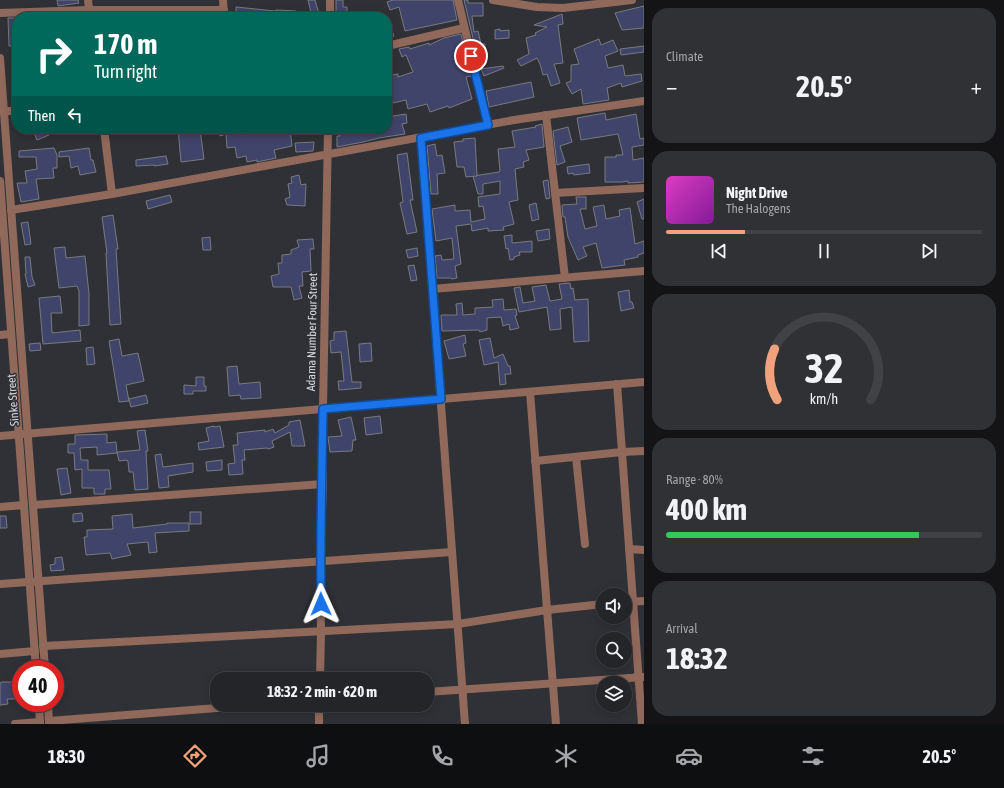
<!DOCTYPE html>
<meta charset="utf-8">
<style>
body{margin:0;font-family:"Asap Condensed",sans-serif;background:#303134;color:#f1f3f6;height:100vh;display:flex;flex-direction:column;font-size:15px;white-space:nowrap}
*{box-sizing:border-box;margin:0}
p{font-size:13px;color:#a3a5a8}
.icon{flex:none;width:22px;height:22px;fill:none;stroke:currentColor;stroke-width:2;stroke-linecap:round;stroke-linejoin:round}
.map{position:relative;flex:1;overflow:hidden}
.sheet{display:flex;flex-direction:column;gap:8px;padding:8px;background:#141416;width:360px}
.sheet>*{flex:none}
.top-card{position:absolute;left:12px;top:12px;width:380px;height:122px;border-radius:16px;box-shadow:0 2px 10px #0003,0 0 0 1px #414245;background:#00695c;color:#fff;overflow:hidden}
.tools{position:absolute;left:596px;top:588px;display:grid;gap:8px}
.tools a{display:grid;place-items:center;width:36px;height:36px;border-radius:50%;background:#242528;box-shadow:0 2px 10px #0003,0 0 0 1px #414245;font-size:20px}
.speed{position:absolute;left:12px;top:660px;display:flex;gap:8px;font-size:20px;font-weight:700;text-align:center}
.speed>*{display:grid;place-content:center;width:52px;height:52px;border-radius:50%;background:#242528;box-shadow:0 2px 10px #0003,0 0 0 1px #414245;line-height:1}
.speed .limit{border:6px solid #d22;background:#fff;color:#111}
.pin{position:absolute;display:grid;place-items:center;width:34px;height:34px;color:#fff;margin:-17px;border:2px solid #fff;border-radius:50%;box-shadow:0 1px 4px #0007}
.me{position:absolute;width:44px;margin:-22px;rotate:359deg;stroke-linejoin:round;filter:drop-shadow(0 0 3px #0008)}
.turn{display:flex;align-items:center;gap:14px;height:84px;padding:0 16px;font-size:18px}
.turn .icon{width:52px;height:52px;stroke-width:2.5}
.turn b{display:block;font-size:28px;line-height:34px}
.then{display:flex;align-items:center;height:38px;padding:0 16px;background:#0003;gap:8px;font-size:15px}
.big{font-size:30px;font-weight:700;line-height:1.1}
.sheet .widget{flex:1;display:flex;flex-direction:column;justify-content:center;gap:6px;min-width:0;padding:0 14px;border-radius:16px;background:#303134}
.sheet .dial{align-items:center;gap:0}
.dial svg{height:104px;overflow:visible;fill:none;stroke:#414245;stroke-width:7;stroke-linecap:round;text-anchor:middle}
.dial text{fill:#f1f3f6;stroke:none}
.song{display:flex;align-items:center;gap:12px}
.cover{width:48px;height:48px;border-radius:6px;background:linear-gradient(135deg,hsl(310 70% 55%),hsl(290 70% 35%))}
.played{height:4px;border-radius:2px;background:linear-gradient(90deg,#f1a17c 25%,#414245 25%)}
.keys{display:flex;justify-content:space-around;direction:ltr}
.heat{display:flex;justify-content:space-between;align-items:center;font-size:22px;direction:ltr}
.charge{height:6px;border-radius:3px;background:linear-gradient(90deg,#34c759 80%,#414245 0)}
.trip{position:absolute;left:210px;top:672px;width:224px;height:40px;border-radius:16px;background:#242528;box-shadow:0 2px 10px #0003,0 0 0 1px #414245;font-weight:700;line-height:40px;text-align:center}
.dock{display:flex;height:64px;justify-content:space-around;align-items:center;background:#0e0f10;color:#a3a5a8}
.dock .icon{width:28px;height:28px}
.dock .selected{color:#f1a17c}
.dock b{font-size:18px;color:#f1f3f6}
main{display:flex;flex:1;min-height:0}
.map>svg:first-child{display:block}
.building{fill:#40446a;stroke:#797a7f}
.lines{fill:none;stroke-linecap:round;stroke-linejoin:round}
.minor{stroke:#91695b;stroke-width:8}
.tertiary{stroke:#91695b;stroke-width:8}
.route-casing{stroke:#114b97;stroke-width:10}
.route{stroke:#1a73e8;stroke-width:7}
.labels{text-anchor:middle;stroke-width:3;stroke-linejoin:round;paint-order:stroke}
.street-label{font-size:12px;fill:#d7d7da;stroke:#303136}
</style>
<main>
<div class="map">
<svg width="644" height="724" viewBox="0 0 644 724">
<rect width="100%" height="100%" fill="#303136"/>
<g class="building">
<path d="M57,0H78L79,3L58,6Z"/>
<path d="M308,0H315L320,17H312Z"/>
<path d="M336,0H343V7H347V15H336Z"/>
<path d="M393,0H453L457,20L405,31L399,7L390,10L387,2Z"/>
<path d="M464,0H468V3H483V16H472L474,32L478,31L481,44H485V50H476L480,68Z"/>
<path d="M644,6V28L622,30L615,13Z"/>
<path d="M236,7L275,11L276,10L296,11L295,17H236Z"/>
<path d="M562,14L563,24L558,25L563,63L554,64L560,83L551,86L547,74L543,75L540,64L537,58L521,66L517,60L529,54L526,38L536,35L535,33L547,27L534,25Z"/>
<path d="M8,18H17V46H9Z"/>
<path d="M387,18L394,36L387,39Z"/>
<path d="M500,29V31L509,30V38L495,39V30Z"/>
<path d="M461,34L471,76L466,77L472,99L449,108L448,106L430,112L427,104L408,109L406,100L388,104L387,76L398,74V77L413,72L406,55L402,57L399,49L409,47L410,49L429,43V45L444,38Z"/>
<path d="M599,39L601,45L613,40L618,51L605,56L608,68L623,65L625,76L641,74L642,81L622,87L621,83L607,88L609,100L583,104L581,89L572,94L566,83L571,81V65L579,64L574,49Z"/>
<path d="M644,46V52L621,55L620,49Z"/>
<path d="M503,66L504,68L484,76L481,69Z"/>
<path d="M531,82L534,97L489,107L486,91Z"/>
<path d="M605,113L606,120L636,114L640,139L644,138V145L632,147L633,160L644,158V182L628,183V181L622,182H605V157H616V155H623L618,134L581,140L577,118Z"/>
<path d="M406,114L407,123L402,124L405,134L379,138L363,142L337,147V136H340L338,129H387V117Z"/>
<path d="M542,124L544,147L526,150L529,160L523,162L524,167L515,169L518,200L509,202L514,224L503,227L504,230L488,231V228L472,231L471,224L456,226L461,264L455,266L457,278L452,279L451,278H437L435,256L441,255L442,260L454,259L452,238L436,241L432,209L455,205V211L470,210L471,222L485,219L483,206L479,207L478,197L500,194V181L483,184V194H478L473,176L499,172L500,171L498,149L515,147L512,131L536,127L535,126Z"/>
<path d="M568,127L572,142L560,146L565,162L557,165L553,131Z"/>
<path d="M36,129H46L49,135L37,140L33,130Z"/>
<path d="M178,129H200L204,159L181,162Z"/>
<path d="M218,129H244V135L256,129H290L292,146L274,150L276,158L257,162V160L247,162L246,156L237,158L235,147L227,148L226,134L220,136Z"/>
<path d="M475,138L477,176L466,177L464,167H457L454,142L463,141V139Z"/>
<path d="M314,142L313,151L296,152L295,143Z"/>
<path d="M435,144L437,156L442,155L445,173L437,174L438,194H431L427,146Z"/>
<path d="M54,148L57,155V168H53L54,178L36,179L39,199L21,202L17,183H27L25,171L37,169L36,157H19V151Z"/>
<path d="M89,148L91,160H93L96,172L80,175L78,166L71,168L69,156L59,157V152Z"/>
<path d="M407,153L413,200H410L417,232L407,234L400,203L403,202L397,155Z"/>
<path d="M166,156L168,164L154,166V165L136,166V160Z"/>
<path d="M589,164L590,173L574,175L573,173L568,174L567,167Z"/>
<path d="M299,175L301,185L306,184L305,206L287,205L285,199L290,197L288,184L292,183L291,177Z"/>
<path d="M548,180L550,198L546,199L543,181Z"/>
<path d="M170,195L172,202L148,209L146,201Z"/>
<path d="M576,197H586V209H580L585,229L597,226L593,207L604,205L606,219L620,216L619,210L630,208L635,244L644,241V253L638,255V257L624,260L625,265L602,268L596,243L583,247L587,256L578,260L568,237L565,217H563L562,205L577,204Z"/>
<path d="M644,199V219H642L637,202Z"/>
<path d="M536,203L539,219L532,221L529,205Z"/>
<path d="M113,215L118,249H116L121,324L110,325L106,253H107L102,217Z"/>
<path d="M28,222L31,244L25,245L21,223Z"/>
<path d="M549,229L550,239L538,241L536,231Z"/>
<path d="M512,235V243L532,241V252H519L520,255L514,257V259L510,260L508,248L506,249L504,236Z"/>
<path d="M210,237L211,250H203L202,238Z"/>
<path d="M313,239L314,249H310L311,271L302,272L303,286H299L302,298L294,300L291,287H273L271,276L279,274L278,263H282V255L291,254V250L299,247L297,240Z"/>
<path d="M65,247L66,258L85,256L89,294V325L79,326V291L77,286L59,288L54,248Z"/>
<path d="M417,248L418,256L408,258L406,250Z"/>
<path d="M25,257H30L32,277L35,285L28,287L25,274H26Z"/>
<path d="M414,265L417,280L411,281L408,266Z"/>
<path d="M570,283L571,289L573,288L575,300L588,299L589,341L574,342L572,307L560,309L561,329L550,330L547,307L519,312L514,288L520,287L523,303L535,301L532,287L546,285L550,301L562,299L559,284Z"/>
<path d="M629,290L630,302H632L634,308L621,311L618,292Z"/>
<path d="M60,296L62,313H51L52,333L80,330L81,341L43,344L39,298Z"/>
<path d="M503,299L504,310L516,309L517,315L515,316L519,328L510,330L509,324L503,326L501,317L487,318V330L480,332L479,330L442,331L441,315H457L456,304L462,303L463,315L475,314V308L493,307L492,300Z"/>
<path d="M346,331L352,382H361V388L339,390L338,381H344L341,352L331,353L330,341L334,340V332Z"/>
<path d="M465,335L466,343L463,344L466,356L449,359L444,341Z"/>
<path d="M490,338L494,358L503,354L508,366H510L511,374H505L506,384L500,385L498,362L484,365L479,340Z"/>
<path d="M119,339L122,356L138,353L144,381L126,385L129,401L119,402L109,341Z"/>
<path d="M40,343L41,350L30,351L29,344Z"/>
<path d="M371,343L372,361L360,362L359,344Z"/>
<path d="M93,347L95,364L87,365L86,348Z"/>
<path d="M237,366L239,384L260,382L261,398L241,399L240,395L229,396L227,367Z"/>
<path d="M196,377H204V386H206V391H193V394H184V385L196,386Z"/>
<path d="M146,395L148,403L131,407L129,399Z"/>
<path d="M380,416L382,433L366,435L364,418Z"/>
<path d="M351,417L356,440H353L352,451L330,452L328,437L342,436L338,420Z"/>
<path d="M300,420L305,446H292L290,432L272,441L274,447L268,449L267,448L244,450L245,460H242L243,474L229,475L228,464L235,463L233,445H238L237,433L265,430V432L273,429L275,433L289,425V422Z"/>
<path d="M214,426V427L220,426L224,447L199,450L198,443L209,441L206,428Z"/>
<path d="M145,430L148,451H146L148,489L135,490L133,472H129L128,461H127V460L119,461L117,452L140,450L137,431Z"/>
<path d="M107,434V443L116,442L117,453L97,455V447L80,448L81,460H88V470H109L111,489H105V494H94V488H82V469L75,470L74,453H68V444H75V435Z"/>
<path d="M161,454L163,467L193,463V472L168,476L169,487L159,488L155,455Z"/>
<path d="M222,460V470L207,471L206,462Z"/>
<path d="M67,468L71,493L61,495L57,469Z"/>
<rect x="190" y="512" width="11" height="12"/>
<path d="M82,513L83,521L73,522V514Z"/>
<path d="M132,514L133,528L167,524V523H189V531L155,533L157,552L149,553L148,542L127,544L131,555L112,559L110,553L86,555L84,537H87V530L113,529L112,516Z"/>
<path d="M0,516H6L7,528H0Z"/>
<path d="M62,557L64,570L51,571L50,565L55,564V558Z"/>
<path d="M2,682H14V689H17V699H7L8,704L0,705V683Z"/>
</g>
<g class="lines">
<g class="minor">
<path d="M88,0L90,17"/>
<path d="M223,0L224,17"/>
<path d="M458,0L488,125"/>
<path d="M493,0L537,7L563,8L632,0"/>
<path d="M0,13L89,10H224"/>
<path d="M387,46L464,28"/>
<path d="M0,111H17"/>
<path d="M546,115L565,278"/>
<path d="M104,129L112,194"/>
<path d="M555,193L644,188"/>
<path d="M432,289L644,271"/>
<path d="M0,335L11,334"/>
<path d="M530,392L556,724"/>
<path d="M576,457L585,544"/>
<path d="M535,461L622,452L644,451"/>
<path d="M33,505L323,484"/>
<path d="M0,507L24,505"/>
<path d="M629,549L644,550"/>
<path d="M0,584L452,552"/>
<path d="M625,602L644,601"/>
<path d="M43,646L458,624L547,610L603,604"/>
<path d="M0,654L35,651"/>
<path d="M427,692L644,677"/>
<path d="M49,721L257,705"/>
<path d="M15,724L40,722"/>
</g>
<g class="tertiary">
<path d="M330,17V0"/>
<path d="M0,58L45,669"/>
<path d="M421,138L465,724"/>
<path d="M0,181L36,669"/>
<path d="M11,210L112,194L514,120L644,101"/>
<path d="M617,384L642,724"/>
<path d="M0,436L644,382"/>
<path d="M320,679L321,632L320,561L323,484V409L328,129"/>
<path d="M39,703L40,724"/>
<path d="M48,703L49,724"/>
<path d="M319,724V705"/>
</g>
</g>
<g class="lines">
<defs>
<path id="route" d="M321,604C320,539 322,474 323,409L441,399L421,138L488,125L471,56"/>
</defs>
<use href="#route" class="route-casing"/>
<use href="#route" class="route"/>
</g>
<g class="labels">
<g class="street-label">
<text transform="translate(312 332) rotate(-89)" y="4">Adama Number Four Street</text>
<text transform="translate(13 400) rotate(-94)" y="4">Sinke Street</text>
</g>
</g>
</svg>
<div class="tools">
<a><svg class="icon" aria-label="sound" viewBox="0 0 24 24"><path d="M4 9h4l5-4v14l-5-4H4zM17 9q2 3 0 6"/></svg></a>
<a><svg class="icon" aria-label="search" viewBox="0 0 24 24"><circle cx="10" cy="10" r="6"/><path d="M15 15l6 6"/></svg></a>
<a><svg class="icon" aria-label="layers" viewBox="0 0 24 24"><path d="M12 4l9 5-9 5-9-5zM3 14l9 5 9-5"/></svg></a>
</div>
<div class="speed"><div class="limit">40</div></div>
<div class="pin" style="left:471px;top:56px;background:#d93025"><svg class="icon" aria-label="arrive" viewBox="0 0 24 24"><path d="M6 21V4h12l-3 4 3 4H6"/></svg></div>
<svg class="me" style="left:321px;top:604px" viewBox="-20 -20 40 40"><path d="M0-17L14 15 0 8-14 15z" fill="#1a73e8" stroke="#fff" stroke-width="4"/></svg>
<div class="trip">18:32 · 2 min · 620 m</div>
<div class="top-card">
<div class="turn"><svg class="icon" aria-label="right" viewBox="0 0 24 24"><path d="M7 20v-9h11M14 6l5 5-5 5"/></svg><div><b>170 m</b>Turn right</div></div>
<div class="then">Then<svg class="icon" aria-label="left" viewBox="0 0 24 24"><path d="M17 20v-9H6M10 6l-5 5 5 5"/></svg></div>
</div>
</div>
<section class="sheet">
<div class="widget"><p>Climate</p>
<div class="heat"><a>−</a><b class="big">20.5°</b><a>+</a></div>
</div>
<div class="widget">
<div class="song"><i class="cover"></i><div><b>Night Drive</b><p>The Halogens</p></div></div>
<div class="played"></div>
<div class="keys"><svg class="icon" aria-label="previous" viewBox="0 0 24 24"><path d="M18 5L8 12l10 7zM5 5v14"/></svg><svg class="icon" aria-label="pause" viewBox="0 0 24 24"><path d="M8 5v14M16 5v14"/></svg><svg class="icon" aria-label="next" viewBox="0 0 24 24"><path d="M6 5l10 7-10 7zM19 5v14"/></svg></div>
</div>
<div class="widget dial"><svg viewBox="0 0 100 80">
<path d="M14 69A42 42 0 1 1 86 69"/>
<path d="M14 69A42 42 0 0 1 12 30" stroke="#f1a17c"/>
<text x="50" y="56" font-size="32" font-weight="700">32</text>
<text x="50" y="72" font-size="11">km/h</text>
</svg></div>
<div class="widget"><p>Range · 80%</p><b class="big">400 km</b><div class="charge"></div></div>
<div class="widget"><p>Arrival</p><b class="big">18:32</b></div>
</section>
</main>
<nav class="dock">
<b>18:30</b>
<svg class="icon selected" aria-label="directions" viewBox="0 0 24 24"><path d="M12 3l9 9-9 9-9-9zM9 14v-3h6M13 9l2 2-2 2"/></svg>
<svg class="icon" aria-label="music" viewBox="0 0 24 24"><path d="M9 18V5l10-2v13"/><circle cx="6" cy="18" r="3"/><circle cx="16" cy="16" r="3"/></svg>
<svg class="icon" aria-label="phone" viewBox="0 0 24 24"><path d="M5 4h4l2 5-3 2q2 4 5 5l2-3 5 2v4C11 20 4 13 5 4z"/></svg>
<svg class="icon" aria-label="climate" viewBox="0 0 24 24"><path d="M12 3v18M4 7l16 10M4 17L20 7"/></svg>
<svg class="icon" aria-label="car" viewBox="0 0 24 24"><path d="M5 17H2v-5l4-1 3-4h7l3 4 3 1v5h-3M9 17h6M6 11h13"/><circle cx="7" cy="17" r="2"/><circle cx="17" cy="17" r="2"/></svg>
<svg class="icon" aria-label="filters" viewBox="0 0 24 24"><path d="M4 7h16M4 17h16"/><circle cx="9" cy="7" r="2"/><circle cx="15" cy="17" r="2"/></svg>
<b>20.5°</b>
</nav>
